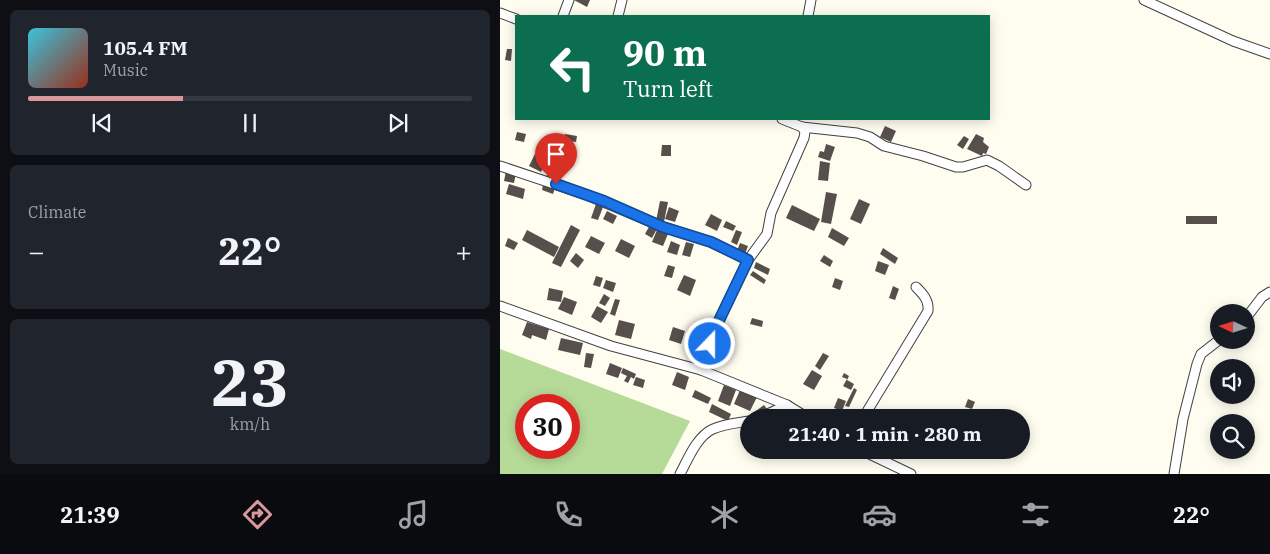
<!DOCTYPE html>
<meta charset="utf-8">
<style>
body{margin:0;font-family:"IBM Plex Serif",serif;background:#20242c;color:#f1f3f6;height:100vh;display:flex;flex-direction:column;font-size:19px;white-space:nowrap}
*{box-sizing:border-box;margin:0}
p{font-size:16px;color:#9ea1a6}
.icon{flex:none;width:28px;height:28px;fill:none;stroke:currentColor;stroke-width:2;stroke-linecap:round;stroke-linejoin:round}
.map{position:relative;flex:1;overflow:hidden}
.drawer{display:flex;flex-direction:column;gap:10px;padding:10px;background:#0d0f14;width:500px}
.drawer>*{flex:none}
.top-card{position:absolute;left:15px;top:15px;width:475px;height:105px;border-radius:0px;box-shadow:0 2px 12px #0003;background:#0b6e4f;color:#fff;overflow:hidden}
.needle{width:32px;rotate:274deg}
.tools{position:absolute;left:710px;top:304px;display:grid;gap:10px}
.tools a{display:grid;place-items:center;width:45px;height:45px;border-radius:50%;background:#171b24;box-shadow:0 2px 12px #0003;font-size:25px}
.speed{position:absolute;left:15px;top:394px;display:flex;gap:10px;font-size:25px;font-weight:700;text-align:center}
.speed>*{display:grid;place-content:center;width:65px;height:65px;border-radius:50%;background:#171b24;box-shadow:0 2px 12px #0003;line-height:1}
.speed .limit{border:8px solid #d22;background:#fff;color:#111}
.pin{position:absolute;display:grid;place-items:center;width:42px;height:42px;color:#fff;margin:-51px -21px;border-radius:50% 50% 50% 0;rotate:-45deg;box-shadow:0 0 5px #0007}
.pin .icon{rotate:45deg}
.me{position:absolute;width:55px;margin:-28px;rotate:22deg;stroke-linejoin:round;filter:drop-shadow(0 0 4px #0008)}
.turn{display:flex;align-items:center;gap:18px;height:105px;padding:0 25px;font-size:22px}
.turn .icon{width:65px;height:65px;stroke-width:2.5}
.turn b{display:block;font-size:35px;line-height:42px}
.big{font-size:38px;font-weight:700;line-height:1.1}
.drawer .tile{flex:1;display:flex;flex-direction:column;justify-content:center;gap:8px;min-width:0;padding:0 18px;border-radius:8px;background:#20242c}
.drawer .dial{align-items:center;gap:0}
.dial b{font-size:65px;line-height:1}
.song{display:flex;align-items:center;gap:15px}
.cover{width:60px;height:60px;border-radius:8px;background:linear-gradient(135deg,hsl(190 70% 55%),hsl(10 70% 35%))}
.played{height:5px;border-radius:2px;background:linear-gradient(90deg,#da979c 35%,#363941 35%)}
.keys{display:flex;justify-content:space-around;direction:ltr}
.heat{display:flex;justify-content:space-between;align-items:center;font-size:28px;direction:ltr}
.trip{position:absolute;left:240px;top:409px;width:290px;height:50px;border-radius:25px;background:#171b24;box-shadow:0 2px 12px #0003;font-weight:700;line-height:50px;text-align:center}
.tabs{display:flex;height:80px;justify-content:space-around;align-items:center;background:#090b0e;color:#9ea1a6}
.tabs .icon{width:35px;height:35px}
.tabs .current{color:#da979c}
.tabs b{font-size:22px;color:#f1f3f6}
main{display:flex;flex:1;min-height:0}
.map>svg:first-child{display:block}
.forest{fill:#b6da98;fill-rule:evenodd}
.building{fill:#574f4b}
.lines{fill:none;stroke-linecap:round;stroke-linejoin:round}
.minor-casing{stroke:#414141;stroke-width:11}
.minor{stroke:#fff;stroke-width:9}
.route-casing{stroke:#114b97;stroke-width:12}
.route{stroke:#1a73e8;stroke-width:9}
</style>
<main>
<section class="drawer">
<div class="tile">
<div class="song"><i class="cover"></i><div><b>105.4 FM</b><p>Music</p></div></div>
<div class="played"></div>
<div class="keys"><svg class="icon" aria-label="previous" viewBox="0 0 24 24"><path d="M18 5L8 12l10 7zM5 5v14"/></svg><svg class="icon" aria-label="pause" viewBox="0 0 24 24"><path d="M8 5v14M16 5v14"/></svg><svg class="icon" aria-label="next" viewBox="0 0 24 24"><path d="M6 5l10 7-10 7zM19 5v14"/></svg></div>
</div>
<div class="tile"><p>Climate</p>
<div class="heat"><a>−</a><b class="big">22°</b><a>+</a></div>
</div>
<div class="tile dial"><b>23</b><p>km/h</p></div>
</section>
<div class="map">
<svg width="770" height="474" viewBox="0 0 770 474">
<rect width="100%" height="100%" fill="#fffcf0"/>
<path class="forest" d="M0,349L190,421L162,474H0ZM26,405H69V448H26Z"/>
<g class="building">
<path d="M74,0H90L87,7Z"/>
<path d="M7,49H12L11,61L5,60Z"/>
<path d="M385,126L396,131L391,142L380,137Z"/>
<path d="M17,132L26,134L24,142L15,140Z"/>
<path d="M65,134L77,136L76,142L64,140Z"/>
<path d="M476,134L484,138L483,142L489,147L486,154L483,153L482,156L467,149Z"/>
<path d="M464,136L469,139L463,149L457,145Z"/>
<path d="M326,144L335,147L330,161L318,157L320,151L324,152Z"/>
<path d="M162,145H171V156H161Z"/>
<path d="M35,154L47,160L41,172L29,166Z"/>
<path d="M320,161L330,163L328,181L318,180Z"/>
<path d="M51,164L56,165L53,177L47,176Z"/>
<path d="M6,171L16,173L14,183L4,181Z"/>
<path d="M9,184L25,189L23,199L6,194Z"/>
<path d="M43,185L55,188L53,194L42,190Z"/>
<path d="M326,192L337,194L331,224L321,222Z"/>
<path d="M359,199L370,204L361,224L350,219Z"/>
<path d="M160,201L168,202L164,222L156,221Z"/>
<path d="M96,204L103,207L98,220L91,218Z"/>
<path d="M292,205L320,219L314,231L286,218Z"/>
<path d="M169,207L179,211L175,222L165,219Z"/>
<path d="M107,211L117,216L113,224L103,219Z"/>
<path d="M211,214L222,220L217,231L205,225Z"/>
<rect x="686" y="216" width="31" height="8"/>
<path d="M226,221L236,226L233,231L223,227Z"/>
<path d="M151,223L158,227L152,238L145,234Z"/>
<path d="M71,225L80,230L61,267L52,263Z"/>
<path d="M332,228L349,238L344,246L328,237Z"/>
<path d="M27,230L59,247L54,257L22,240Z"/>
<path d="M157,230L168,234L163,246L152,242Z"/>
<path d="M236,230L242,232L237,245L231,242Z"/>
<path d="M91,236L105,243L99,254L85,247Z"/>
<path d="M8,238L18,243L14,250L5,246Z"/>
<path d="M121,239L135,246L129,258L115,251Z"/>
<path d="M171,241L180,245L177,255L167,252Z"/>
<path d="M186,242L194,244L190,257L182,255Z"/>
<path d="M240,243L248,246L245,254L237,251Z"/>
<path d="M383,248L398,258L395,264L380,254Z"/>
<path d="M76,253L84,260L78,268L70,261Z"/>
<path d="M324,255L333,261L330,267L320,261Z"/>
<path d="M378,261L389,265L385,275L375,271Z"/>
<path d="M256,262L270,269L268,275L254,268Z"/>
<path d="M168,265L175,267L172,278L164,276Z"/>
<path d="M253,271L266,280L264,284L250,275Z"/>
<path d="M184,275L196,280L190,296L177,290Z"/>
<path d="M96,276L103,278L100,287L93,285Z"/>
<path d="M335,278L343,281L340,290L332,287Z"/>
<path d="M106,280L116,283L113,292L103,288Z"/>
<path d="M393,286L399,289L395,300L389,298Z"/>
<path d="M49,288L63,291L61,302L47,300Z"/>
<path d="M104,294L110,298L105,306L99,303Z"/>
<path d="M64,297L77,302L72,315L58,309Z"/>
<path d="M115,299L120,300L115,316L110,314Z"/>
<path d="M97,306L108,312L101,323L91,317Z"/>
<path d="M252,318L263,321L262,327L250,324Z"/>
<path d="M119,320L135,324L131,339L115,335Z"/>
<path d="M27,322L49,329L46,340L32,335L31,339L22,335Z"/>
<path d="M173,327L185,331L181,344L169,340Z"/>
<path d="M61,338L83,343L80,355L58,350Z"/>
<path d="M86,353L94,354L91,368L84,367Z"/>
<path d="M323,353L329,356L320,370L315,366Z"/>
<path d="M110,363L122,368L118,378L106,374Z"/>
<path d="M123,368L136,374L134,379L131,377L128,383L124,381L127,376L121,373Z"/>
<path d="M312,370L322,376L314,390L303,384Z"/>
<path d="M177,372L189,377L185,390L172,385Z"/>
<path d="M344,373L349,376L347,380L354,384L351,390L343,386L347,379L342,377Z"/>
<path d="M136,377L145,380L143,388L133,385Z"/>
<path d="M224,385L236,390L230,406L218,401Z"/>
<path d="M354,388L357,390L349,407L345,406Z"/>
<path d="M195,390L211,398L208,404L192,397Z"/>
<path d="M240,390L257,397L250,411L234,404Z"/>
<path d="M338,398L346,401L342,411L334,408Z"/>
<path d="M468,399L475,402L472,409L465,407Z"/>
<path d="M212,404L231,414L228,421L209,412Z"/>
<path d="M264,405L269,412L261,418L245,419Z"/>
</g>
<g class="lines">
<defs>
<g id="minor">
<path d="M644,0L733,41L770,54"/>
<path d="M0,13L16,19"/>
<path d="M63,16L69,0"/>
<path d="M118,16L122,0"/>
<path d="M308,16L311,0"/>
<path d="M302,127L357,133L370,137L384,146L423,156L456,167H463L487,160L499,166L526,185"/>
<path d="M0,166L84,194L163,227L211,242L248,260"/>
<path d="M0,306L111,346L201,370L287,405L308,418"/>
<path d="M746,318L762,297L770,292"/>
<path d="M201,370L214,331L248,260L267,234L271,213L304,138L305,132L302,127L282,119"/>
<path d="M259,418L287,405"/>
<path d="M363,418L428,311C429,300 423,294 416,287"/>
<path d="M361,450L411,474"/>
<path d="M180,474C188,459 197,436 213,429C224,424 237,423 249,421"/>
<path d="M674,474L683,419L697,364L701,354L719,340"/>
</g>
</defs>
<use href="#minor" class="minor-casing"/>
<use href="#minor" class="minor"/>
</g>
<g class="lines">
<defs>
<path id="route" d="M56,184L104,201L163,227L211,242L248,260L214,331L210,344"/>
</defs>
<use href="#route" class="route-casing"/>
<use href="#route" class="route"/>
</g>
</svg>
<div class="tools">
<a><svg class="needle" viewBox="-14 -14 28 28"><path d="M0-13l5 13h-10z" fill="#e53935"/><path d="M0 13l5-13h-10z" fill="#9ea1a6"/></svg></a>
<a><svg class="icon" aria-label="sound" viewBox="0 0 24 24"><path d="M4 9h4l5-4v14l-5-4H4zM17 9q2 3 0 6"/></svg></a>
<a><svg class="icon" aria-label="search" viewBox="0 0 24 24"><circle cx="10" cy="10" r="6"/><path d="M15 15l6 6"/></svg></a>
</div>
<div class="speed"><div class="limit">30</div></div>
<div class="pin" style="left:56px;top:184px;background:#d93025"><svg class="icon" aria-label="arrive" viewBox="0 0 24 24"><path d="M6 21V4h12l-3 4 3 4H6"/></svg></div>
<svg class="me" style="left:210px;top:344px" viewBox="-20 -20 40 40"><circle r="17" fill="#1a73e8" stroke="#fff" stroke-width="3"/><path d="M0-11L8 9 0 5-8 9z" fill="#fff"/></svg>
<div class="trip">21:40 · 1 min · 280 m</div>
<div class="top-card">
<div class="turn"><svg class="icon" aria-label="left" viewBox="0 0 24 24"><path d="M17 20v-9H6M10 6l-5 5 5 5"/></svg><div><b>90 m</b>Turn left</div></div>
</div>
</div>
</main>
<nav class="tabs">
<b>21:39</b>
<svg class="icon current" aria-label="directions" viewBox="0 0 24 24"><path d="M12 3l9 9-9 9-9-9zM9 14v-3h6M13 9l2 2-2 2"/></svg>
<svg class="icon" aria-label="music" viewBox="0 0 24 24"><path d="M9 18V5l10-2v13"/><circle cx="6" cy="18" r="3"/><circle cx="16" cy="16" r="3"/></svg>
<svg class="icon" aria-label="phone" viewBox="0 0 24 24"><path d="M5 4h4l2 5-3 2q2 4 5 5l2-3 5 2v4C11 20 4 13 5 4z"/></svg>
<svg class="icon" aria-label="climate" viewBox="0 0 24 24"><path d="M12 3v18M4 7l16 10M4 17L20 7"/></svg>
<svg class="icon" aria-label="car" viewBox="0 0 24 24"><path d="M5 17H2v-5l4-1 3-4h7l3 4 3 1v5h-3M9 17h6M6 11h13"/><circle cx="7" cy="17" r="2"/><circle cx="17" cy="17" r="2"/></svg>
<svg class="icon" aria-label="filters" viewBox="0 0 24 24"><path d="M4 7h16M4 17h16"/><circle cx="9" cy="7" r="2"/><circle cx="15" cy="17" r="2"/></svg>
<b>22°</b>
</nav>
